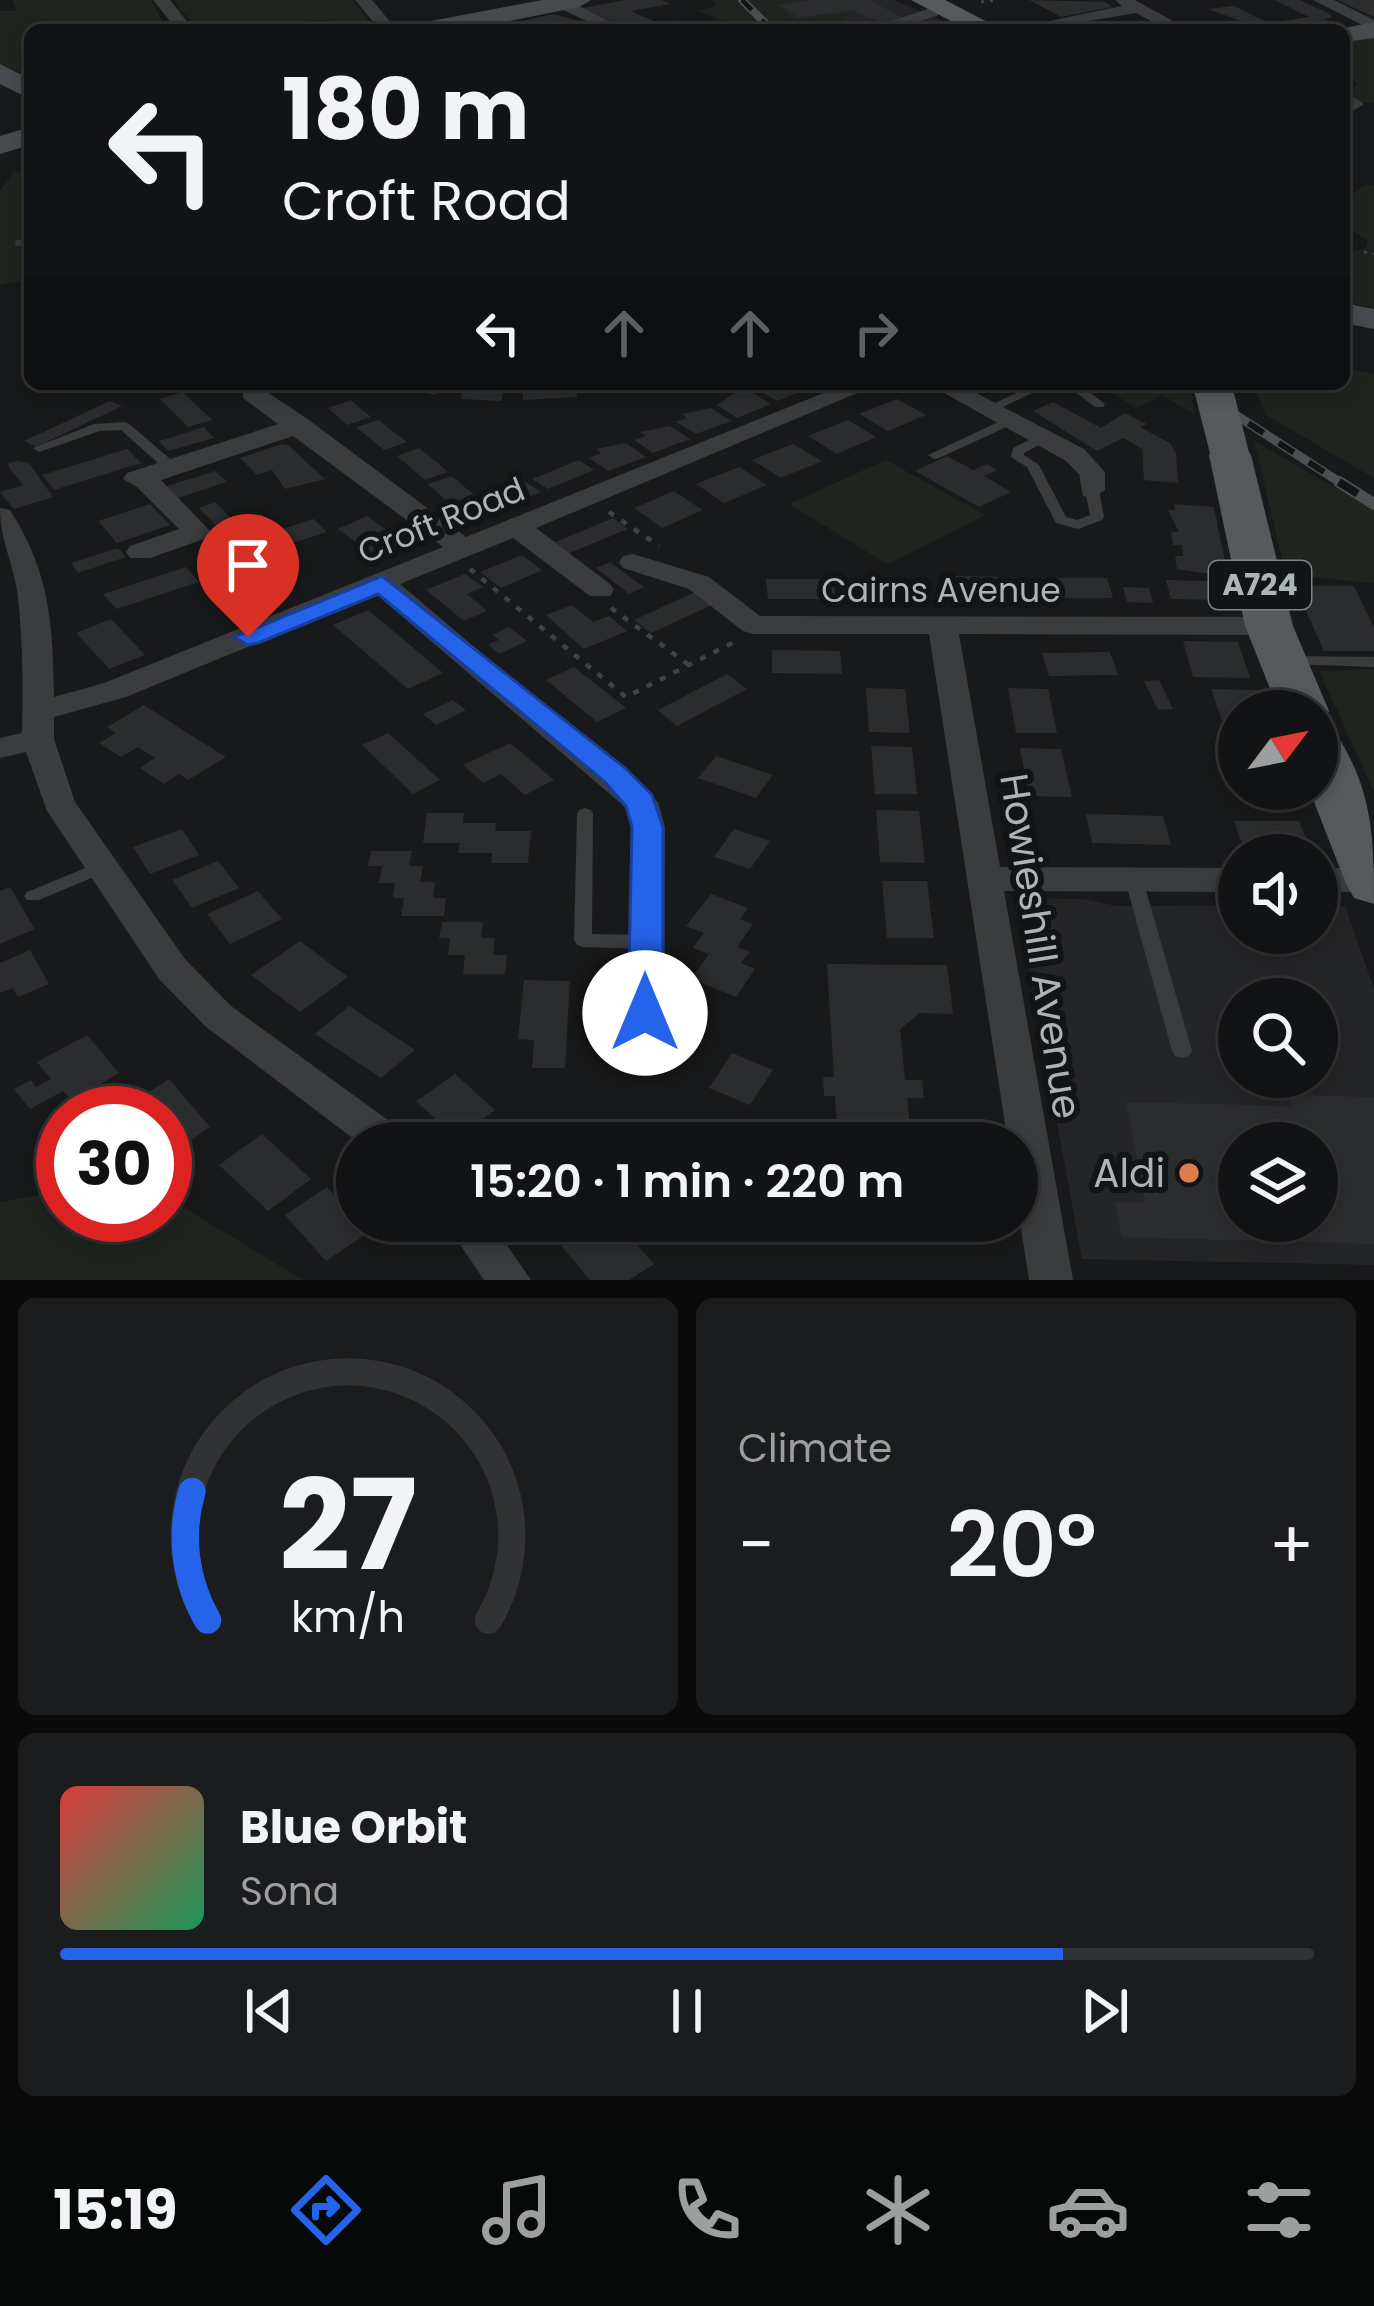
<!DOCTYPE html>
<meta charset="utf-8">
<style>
body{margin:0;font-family:Poppins,sans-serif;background:#1b1c1d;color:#f1f3f6;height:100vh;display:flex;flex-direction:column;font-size:45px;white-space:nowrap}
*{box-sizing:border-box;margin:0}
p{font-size:39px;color:#9c9ea0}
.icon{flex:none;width:66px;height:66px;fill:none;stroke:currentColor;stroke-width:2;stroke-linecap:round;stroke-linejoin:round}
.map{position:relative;height:1280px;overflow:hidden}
.panel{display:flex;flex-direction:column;gap:18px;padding:18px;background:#0a0a0b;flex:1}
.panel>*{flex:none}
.top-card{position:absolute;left:24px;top:24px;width:1326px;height:366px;border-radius:18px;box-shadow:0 6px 18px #0003,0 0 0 3px #313234;background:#121314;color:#f1f3f6;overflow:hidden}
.needle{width:78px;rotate:58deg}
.tools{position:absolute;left:1218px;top:690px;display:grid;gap:24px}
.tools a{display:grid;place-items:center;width:120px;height:120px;border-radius:50%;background:#121314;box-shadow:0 6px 18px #0003,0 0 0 3px #313234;font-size:60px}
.speed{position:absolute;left:36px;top:1086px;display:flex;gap:24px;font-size:60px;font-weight:700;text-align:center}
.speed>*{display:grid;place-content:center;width:156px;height:156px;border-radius:50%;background:#121314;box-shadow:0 6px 18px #0003,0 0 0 3px #313234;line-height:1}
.speed .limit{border:18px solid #d22;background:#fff;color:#111}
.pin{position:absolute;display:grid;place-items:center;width:102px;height:102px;color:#fff;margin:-123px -51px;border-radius:50% 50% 50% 0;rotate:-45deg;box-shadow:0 0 12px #0007}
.pin .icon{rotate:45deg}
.me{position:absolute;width:132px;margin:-66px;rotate:0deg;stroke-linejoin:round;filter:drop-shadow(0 0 9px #0008)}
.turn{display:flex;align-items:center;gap:42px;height:252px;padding:0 60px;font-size:54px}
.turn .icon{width:156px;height:156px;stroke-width:2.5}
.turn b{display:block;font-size:84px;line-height:102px}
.lanes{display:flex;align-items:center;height:114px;padding:0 60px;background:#0003;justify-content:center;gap:60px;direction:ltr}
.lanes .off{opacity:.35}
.big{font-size:90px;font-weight:600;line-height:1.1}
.panel .widget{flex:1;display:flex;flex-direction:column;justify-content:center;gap:18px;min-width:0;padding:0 42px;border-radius:18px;background:#1b1c1d}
.panel .dial{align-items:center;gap:0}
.dial svg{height:312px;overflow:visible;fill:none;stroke:#313234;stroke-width:7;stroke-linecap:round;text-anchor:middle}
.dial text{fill:#f1f3f6;stroke:none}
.song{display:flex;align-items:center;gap:36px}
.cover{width:144px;height:144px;border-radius:18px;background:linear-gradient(135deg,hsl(0 70% 55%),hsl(150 70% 35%))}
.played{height:12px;border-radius:6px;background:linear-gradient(90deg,#2563eb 80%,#313234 80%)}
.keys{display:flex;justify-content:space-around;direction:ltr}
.heat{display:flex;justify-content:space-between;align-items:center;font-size:66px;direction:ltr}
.panel .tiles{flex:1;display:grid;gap:18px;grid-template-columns:1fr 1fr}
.widget:last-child{grid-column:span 2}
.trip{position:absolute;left:336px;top:1122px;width:702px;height:120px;border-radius:60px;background:#121314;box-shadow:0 6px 18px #0003,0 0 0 3px #313234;font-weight:600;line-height:120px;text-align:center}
.dock{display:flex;height:192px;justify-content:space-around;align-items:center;background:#070808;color:#9c9ea0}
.dock .icon{width:84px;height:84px}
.dock .current{color:#2563eb}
.dock b{font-size:54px;color:#f1f3f6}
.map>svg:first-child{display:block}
.built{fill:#242527;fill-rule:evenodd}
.green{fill:#20241f}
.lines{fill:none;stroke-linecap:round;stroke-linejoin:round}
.stream{stroke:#2f3b3d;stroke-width:6}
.building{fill:#2b2c2e;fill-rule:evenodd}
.path-far1{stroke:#404345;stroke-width:3;stroke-dasharray:3 6;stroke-linecap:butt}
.path{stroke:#404345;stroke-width:4.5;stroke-dasharray:6 9;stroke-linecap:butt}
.lane{fill:#3a3c3e;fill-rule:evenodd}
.street{fill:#3a3c3e;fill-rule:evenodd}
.secondary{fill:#484b4e;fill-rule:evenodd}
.primary{fill:#565a5d;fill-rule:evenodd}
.rail-far2-casing{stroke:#4d5053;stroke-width:8}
.rail-far1-casing{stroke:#4d5053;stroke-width:9}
.rail-casing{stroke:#4d5053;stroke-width:12}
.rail-far2{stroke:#131415;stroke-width:4.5;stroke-dasharray:14;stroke-linecap:butt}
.rail-far1{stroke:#131415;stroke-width:6;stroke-dasharray:18;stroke-linecap:butt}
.rail{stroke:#131415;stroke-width:8;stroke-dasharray:22;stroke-linecap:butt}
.primary-bridge{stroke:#565a5d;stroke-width:38}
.route{fill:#2563eb;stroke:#184099;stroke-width:3}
.poi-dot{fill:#de7d4c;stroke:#131415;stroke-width:4.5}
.labels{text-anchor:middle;stroke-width:12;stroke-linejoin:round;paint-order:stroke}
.shield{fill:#131415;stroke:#7e8487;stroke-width:3}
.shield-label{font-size:30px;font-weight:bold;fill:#acb4b8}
.street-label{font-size:33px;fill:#acb4b8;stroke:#131415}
.near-street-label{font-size:39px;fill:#acb4b8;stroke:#131415}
.near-poi-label{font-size:39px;fill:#acb4b8;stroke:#131415;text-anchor:end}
</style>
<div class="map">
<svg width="1374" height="1280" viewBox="0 0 1374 1280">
<rect width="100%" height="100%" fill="#18191a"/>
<g class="built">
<path d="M758,0H893L965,30H793Z"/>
<path d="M1016,898L1083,899L1117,906L1239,905V933H1317V905L1345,906L1374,989V1265L1082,1259ZM1239,999H1317V1077H1239ZM1239,1143H1317V1221H1239Z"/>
</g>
<g class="green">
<path d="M13,0H151L164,24L175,30H30V56L22,59L30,63V76L0,64V11H16Z"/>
<path d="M174,0H352L377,30C357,30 340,20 321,20C269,20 207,58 174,0Z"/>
<path d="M713,0H794L778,4L791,18L845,14V22C793,36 747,34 699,11L717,6Z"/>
<path d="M1374,34V103L1344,101L1358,83L1344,79V38Z"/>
<path d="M15,170L30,178V279L0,285V191Z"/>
<path d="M1368,184L1374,185V308L1344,301V255L1366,248L1368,240L1344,226V199Z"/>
<path d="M1344,368L1374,374V478L1266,415L1253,384H1344Z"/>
<path d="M1098,384H1179L1191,392L1194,414L1162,395L1136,408Z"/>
<path d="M1254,441L1374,510V583L1286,575Z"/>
<path d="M886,460L985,515L887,564L789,504Z"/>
<path d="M1374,669V792L1319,671Z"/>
<path d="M63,1191V1215H165V1201L178,1204L303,1280H0V1202Z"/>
</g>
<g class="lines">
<path class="stream" d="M18,243L30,242"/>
</g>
<g class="building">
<path d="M625,0H661L670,4L631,11L661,24L678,20L695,29L629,30L583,8Z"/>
<path d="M813,0H870L902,18L883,23L852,10L799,18L779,5Z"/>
<path d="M1029,0L1105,2L1113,7L1061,17Z"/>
<path d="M1275,0H1300L1330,14L1332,18L1324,19L1332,23L1295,28L1299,30H1242L1232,25L1246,23L1208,9L1234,6L1268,23L1309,17Z"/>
<path d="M1337,0H1374V17Z"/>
<path d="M553,14L590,24L527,30L505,25Z"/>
<path d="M385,384H446L435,395Z"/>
<path d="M771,384H803L810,388L777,401L757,389Z"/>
<path d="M576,385L577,397L523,400L522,388Z"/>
<path d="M465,386L505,388L501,401L460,399Z"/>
<path d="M183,392L212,420L188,427L160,399Z"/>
<path d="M751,392L771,404L737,418L717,405L734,393Z"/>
<path d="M897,399L926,415L888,431L859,414Z"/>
<path d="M351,400L361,409L371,417L347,425L328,408Z"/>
<path d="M110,401L122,406L36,447L24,441Z"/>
<path d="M1053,402L1101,428L1125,413L1147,424L1140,427L1170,443L1176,454L1178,483L1144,480L1142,449L1123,438L1097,451L1033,411Z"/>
<path d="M711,408L731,421L696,434L676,422L687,418L682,414Z"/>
<path d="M379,420L392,431L407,442L384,450L356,427Z"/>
<path d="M848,420L876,437L837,454L808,436Z"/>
<path d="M670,426L690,439L653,453L634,440L646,436L640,432Z"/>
<path d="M204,427L214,438L168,451L159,441Z"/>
<path d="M626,443L646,457L608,471L589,458L601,453L596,449Z"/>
<path d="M282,444L288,445L325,479L285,489L272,470L257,475L240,458Z"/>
<path d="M793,444L822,461L781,478L752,460Z"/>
<path d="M419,448L434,460L448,472L425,480L397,456Z"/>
<path d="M127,449L141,463L54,490L42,475Z"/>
<path d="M947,456L973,470L987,464L997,470L984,476L1011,492L979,507L915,471Z"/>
<path d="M579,460L594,470L548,489L532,479Z"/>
<path d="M17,461L29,463L53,497L14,509L0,492L23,485L10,469L8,463Z"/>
<path d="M739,467L767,485L724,503L696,484Z"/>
<path d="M215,471L227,482L178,498L167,486Z"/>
<path d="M452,476L474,495L450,504L428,484Z"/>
<path d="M524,481L541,492L504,507L488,496Z"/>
<path d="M674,491L703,510L662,528L634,508Z"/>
<path d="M215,502L233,520L217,526L199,508Z"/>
<path d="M150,504L170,525L117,543L98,521Z"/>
<path d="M1174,504L1214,507L1228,577L1177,569L1175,556H1183L1182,545H1173L1171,532H1179L1168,510H1175Z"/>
<path d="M367,516L409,546L379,559L338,529Z"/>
<path d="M613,518L628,529L567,554L553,543Z"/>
<path d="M314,519L327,532L249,557L236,543Z"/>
<path d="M118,548L126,557L78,573L71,563Z"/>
<path d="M522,555L542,570L501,588L480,572Z"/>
<path d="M610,562L644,587L629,594L596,568Z"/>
<path d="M245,566L280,599L248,612L214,578Z"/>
<path d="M186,567L199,582L116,609L103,594Z"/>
<path d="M465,574L483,587L467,594L487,611L464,621L426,590Z"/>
<path d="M950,576L1014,577L1020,598H955Z"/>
<path d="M1042,578H1107L1113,598H1048Z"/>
<path d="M766,579H833L836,599H768Z"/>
<path d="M1166,580L1213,581L1219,600L1171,599Z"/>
<path d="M1295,586H1354L1374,628V651H1324Z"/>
<path d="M1123,587L1149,588L1153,603L1127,602Z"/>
<path d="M697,591L714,604L651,633L634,620Z"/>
<path d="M572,605L593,622L609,616L627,631L584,649L546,615Z"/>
<path d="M368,610L417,651L443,673L408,689L333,625Z"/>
<path d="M111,619L145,655L109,669L76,633Z"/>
<path d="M509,627L527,641L499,654L488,644L499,640L493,635Z"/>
<path d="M1183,641L1238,642L1250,678L1193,677Z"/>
<path d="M772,650L840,651L842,674L772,673Z"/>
<path d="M1110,652L1118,675L1049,676L1042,653Z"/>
<path d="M574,667L626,708L597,722L546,680Z"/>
<path d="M727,674L747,689L677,726L658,710Z"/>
<path d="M1159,680L1173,709L1158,710L1144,681Z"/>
<path d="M866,688L905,689L910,733L869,732Z"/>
<path d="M1008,688L1048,689L1057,733H1016Z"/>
<path d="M1211,689L1257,690L1265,711H1239V721H1222Z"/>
<path d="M453,700L466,710L436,725L423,714Z"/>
<path d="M144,705L184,731L226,757L188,780L179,774L164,784L140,768L155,758L138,747L121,757L99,743L116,733L107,727Z"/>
<path d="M388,733L440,780L413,794L362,745Z"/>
<path d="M510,743L554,780L525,795L501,774L483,783L463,765Z"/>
<path d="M871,746L912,747L917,794H875Z"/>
<path d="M1020,748L1061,749L1072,797L1029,796Z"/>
<path d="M716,756L773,775L756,798L698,778Z"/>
<path d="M1245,789H1288L1295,809L1251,808Z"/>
<path d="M876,810L919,811L925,863L880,862Z"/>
<path d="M427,813H464L463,823H496L495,831H531L528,863H491L492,853H458L460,843H423Z"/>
<path d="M1086,814L1163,816L1171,845L1092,843Z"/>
<path d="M1234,821H1299L1313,855H1246Z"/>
<path d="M182,829L199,855L150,874L133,847Z"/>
<path d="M734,829L770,841L750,869L714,857Z"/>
<path d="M371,851H412L409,866H423L420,882H435L433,898H446L444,916H401L404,898H393L395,883H379L382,866H368Z"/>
<path d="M218,861L239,888L192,908L172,880Z"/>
<path d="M882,881H927L934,938H887Z"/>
<path d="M10,887L35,929L0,944V891Z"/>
<path d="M258,891L282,919L230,944L207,914Z"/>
<path d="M711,894L748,908L740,919L753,924L737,947L750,952L741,963L755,969L736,997L691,979L709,954L693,948L704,933L686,926Z"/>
<path d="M442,922H483L481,938H495L493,955H507L505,974H463L465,955H448L450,938H439Z"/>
<path d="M300,941L348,977L300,1012L251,975Z"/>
<path d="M30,950L49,984L18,997L13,988L0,993V963Z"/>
<path d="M827,964L947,965L953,1014L920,1013L900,1029L905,1080H922L924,1098H907L912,1143H838L835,1096H824L823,1077H834Z"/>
<path d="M524,980L570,981L565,1068H532L534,1040L518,1039Z"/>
<path d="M349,1006L415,1050L381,1078L315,1034Z"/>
<path d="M87,1035L119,1073L94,1088L103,1098L67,1113L63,1108L73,1103L63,1091L30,1109L14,1089L31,1080L36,1087L51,1079L37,1062Z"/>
<path d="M732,1053L773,1070L750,1105L709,1088Z"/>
<path d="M455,1074L495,1110L456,1138L416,1101Z"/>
<path d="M169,1079L210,1127L168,1155L165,1113H142L132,1103Z"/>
<path d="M1287,1095L1374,1097V1244L1122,1237L1115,1202L1145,1203L1126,1102L1291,1106ZM1239,1143H1317V1221H1239Z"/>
<path d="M769,1124L787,1143H737Z"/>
<path d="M262,1134L311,1179L268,1211L219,1165Z"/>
<path d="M327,1187L369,1232L326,1261L285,1215Z"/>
<path d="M580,1221H616L654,1264L629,1280H590L554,1237Z"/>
</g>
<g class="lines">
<g class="path-far1">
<path d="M981,2L996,0"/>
<path d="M1364,252L1374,254"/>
</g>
<g class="path">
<path d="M609,512L659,546"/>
<path d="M470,569L626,697L736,641"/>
<path d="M611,608L689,665"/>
</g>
<g class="lane">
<path d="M1036,384H1052L992,412L988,413L982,409Z"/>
<path d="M1065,384H1079L1105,404L1103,407H1095Z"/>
<path d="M1009,417L1013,418V424L939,458L934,459L928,455Z"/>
<path d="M124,422L128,423L176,464L178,467L176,470H166L121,430L100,431L39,452L33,448L94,424Z"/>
<path d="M1042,434L1047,435L1048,438L1047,441L1024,453V455L1039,465L1066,517L1077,520L1090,515L1085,490L1092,486L1099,490L1104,517L1102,520L1078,529L1056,523L1027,467L1011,457L1013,448Z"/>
<path d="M1292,656L1374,657V667L1287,664L1284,661L1287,658Z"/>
<path d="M585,808L591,810L593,814L592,934L646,935L652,937L655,942L652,947L646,949L583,947L577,945L574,940L577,814L579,810Z"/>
<path d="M100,862L106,864L109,868L106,872L39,900H27L24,896L27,892Z"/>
<path d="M1134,874L1140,876L1143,880L1192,1051L1189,1056L1182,1058L1175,1056L1172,1051L1125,880L1128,876Z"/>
</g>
<g class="street">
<path d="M153,0H170L194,30H177Z"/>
<path d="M355,0H372L397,30H380Z"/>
<path d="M555,0H568L626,30H605L555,6Z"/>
<path d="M1115,0H1135L1189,30H1168L1136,13L1053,27L1045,22L1122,6Z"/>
<path d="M1313,0H1334L1374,20V31Z"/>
<path d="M931,8L939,13L937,16L890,30H864Z"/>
<path d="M1355,98L1364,104L1344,116V103Z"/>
<path d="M846,384H879L536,528L610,584L614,590L610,596H590L513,538L400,584L658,802L665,827L664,1049L659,1059L645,1064L631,1059L626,1049L631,827L625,807L376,594L126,697L54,717V739L75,802L185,959L231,1006L403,1131L409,1143H359L205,1026L159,979L47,811L26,752L0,758V738L22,733C23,684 23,638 17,590C12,560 0,539 0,508L10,510C50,572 53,625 54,697L104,683L443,547L293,436L161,480L211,532L207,538L150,558H130L126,552L130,546L179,529L137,487L123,479L127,473L278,424L243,398V388H261L309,420L466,537Z"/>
<path d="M928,384H959L1084,449L1105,472V490L1092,498L1083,496L1079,474L1066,461Z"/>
<path d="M633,554L709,577L760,616L1269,617L1284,626L1269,635L959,634L1000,867L1239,868V892L1004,891L1073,1280H1029L1017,1202V1143H1008L929,634H753L743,631L689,589L623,568L619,562L623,556Z"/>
<rect x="1317" y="868" width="57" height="24"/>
<path d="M444,1221H490L531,1280H484Z"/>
</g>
<g class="secondary">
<path d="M542,0H591L579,7L464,30H413L426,22Z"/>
<path d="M1374,22V38L1344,42V30H1334Z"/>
<path d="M0,64L30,79V99L0,84Z"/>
<path d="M30,127V145L0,154V136Z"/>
<path d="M1344,303L1374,309V329L1344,323Z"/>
</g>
<g class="primary">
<path d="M911,0H945L1003,30H968Z"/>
<path d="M1230,443L1245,446L1251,455L1293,626L1329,711L1322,722L1317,723V711H1279L1245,626L1209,455L1215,446Z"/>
<path d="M1317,728L1335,732C1373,790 1374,838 1374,904L1354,898L1346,884L1309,789H1317Z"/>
</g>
<defs>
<path id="rail-far2" d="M742,0L772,30"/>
<path id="rail-far1" d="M1188,384L1344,485"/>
<path id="rail" d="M1339,482L1374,504"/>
</defs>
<use href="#rail-far2" class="rail-far2-casing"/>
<use href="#rail-far1" class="rail-far1-casing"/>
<use href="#rail" class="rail-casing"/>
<use href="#rail-far2" class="rail-far2"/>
<use href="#rail-far1" class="rail-far1"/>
<use href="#rail" class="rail"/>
<path class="primary-bridge" d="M1212,384L1230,455"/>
</g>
<path class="route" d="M382,576L625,768L652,795L663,827V1013L658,1023H633L628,1013L632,827L626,806L604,781L378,594L258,643L248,645L234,637Z"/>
<circle class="poi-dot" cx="1189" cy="1173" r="12"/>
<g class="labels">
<rect class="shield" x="1209" y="561" width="102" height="48" rx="9"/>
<g class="shield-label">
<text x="1260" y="595">A724</text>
</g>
<g class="street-label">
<text transform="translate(441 520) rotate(-22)" y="12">Croft Road</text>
<text x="941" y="602">Cairns Avenue</text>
</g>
<g class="near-street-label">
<text transform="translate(1041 946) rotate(81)" y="14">Howieshill Avenue</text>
</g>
<g class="near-poi-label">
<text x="1165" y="1187">Aldi</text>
</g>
</g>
</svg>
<div class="tools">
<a><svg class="needle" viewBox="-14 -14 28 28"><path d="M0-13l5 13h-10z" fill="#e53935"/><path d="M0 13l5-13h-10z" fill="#9c9ea0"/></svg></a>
<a><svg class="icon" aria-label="sound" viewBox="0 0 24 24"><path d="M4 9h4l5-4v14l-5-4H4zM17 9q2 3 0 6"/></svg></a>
<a><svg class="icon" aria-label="search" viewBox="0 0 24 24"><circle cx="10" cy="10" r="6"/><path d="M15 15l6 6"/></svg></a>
<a><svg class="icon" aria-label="layers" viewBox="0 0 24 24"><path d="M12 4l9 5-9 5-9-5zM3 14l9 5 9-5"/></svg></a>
</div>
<div class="speed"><div class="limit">30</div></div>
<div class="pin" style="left:248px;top:637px;background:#d93025"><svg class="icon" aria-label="arrive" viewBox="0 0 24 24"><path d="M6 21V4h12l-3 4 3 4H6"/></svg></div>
<svg class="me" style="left:645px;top:1013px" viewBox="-20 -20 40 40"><circle r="19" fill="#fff"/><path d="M0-13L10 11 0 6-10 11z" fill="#2563eb"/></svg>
<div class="trip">15:20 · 1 min · 220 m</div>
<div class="top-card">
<div class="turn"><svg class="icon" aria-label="left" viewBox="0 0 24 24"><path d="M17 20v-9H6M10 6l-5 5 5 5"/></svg><div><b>180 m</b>Croft Road</div></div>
<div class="lanes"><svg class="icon" aria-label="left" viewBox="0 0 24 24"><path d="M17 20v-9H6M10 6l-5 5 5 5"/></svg><svg class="icon off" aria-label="ahead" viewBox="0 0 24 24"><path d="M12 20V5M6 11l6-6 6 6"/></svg><svg class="icon off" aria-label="ahead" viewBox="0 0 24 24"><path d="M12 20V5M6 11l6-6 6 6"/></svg><svg class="icon off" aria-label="right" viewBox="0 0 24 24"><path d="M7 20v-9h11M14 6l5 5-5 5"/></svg></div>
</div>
</div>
<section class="panel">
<div class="tiles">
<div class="widget dial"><svg viewBox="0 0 100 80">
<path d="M14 69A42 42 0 1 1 86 69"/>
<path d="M14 69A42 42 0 0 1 10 36" stroke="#2563eb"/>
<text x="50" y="56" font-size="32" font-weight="700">27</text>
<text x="50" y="72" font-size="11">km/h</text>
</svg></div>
<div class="widget"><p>Climate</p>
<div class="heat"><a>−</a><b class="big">20°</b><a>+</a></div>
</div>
<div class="widget">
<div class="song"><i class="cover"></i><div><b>Blue Orbit</b><p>Sona</p></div></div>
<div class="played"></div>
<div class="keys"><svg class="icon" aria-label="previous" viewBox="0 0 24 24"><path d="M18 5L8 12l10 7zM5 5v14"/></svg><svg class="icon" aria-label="pause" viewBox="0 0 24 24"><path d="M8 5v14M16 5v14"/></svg><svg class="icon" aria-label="next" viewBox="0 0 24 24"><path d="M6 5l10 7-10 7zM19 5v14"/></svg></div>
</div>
</div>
</section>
<nav class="dock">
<b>15:19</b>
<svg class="icon current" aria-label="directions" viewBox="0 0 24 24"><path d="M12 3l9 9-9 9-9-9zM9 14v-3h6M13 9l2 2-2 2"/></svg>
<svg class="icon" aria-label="music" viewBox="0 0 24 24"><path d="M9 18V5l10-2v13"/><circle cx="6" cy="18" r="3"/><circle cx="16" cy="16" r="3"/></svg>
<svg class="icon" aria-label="phone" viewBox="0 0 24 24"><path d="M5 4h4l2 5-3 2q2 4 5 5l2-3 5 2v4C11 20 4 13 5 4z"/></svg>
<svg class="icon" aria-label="climate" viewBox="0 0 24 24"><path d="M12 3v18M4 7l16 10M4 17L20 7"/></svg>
<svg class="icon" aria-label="car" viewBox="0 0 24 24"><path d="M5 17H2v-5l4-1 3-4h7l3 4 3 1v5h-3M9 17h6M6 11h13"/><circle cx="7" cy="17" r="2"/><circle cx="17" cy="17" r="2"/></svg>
<svg class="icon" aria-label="filters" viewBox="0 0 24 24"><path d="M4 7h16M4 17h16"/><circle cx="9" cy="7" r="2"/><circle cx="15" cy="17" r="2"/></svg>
</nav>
